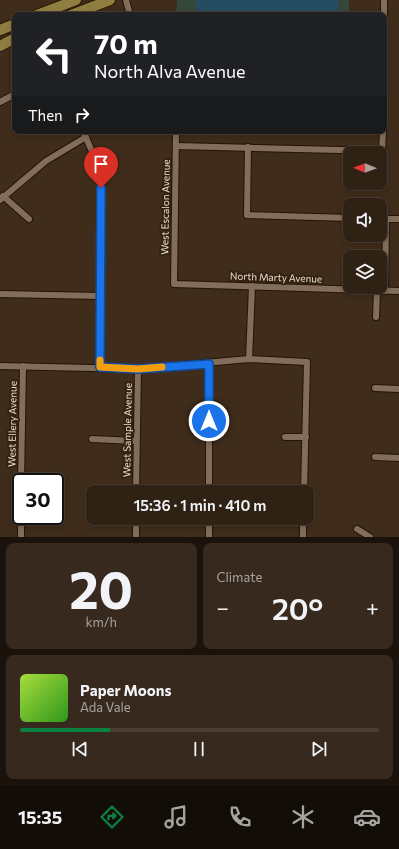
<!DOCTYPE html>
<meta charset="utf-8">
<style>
body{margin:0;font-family:Commissioner,sans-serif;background:#37291d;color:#f1f3f6;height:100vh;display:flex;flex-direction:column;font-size:15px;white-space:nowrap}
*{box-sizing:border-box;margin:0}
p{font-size:13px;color:#a7a3a0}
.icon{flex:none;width:22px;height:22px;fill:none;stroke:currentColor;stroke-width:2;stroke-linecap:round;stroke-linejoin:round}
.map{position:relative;height:537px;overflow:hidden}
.panel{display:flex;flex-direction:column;gap:6px;padding:6px;background:#1a120b;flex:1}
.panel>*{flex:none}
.top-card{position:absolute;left:12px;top:12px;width:375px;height:122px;border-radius:8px;box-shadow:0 2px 6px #0003,0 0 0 1px #4a3e34;background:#202124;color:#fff;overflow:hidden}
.needle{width:26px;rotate:271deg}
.controls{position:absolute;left:343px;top:146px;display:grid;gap:8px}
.controls a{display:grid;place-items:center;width:44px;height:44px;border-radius:8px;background:#2f2114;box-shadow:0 2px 6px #0003,0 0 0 1px #4a3e34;font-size:20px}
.speed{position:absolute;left:12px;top:473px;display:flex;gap:8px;font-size:20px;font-weight:700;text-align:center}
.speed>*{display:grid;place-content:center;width:52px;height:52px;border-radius:50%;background:#2f2114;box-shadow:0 2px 6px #0003,0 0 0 1px #4a3e34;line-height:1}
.speed .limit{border:2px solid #111;border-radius:6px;background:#fff;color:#111}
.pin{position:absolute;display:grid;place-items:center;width:34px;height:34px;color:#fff;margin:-41px -17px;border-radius:50% 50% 50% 0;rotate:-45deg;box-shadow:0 0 4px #0007}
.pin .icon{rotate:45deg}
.me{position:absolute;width:44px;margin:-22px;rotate:0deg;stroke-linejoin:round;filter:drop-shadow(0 0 3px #0008)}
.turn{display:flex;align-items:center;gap:14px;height:84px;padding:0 16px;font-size:18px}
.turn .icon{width:52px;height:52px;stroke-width:2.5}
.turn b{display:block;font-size:28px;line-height:34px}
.then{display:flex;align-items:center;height:38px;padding:0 16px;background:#0003;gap:8px;font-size:15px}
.big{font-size:30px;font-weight:600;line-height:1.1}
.panel .widget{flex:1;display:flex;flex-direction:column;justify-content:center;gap:6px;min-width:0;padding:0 14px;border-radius:8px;background:#37291d}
.panel .dial{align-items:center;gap:0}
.dial b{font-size:52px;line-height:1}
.song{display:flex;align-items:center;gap:12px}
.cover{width:48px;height:48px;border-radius:6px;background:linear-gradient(135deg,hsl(80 70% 55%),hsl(110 70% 35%))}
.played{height:4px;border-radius:2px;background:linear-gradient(90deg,#0b8043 25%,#4a3e34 25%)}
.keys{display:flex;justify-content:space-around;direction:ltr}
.heat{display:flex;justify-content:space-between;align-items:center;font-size:22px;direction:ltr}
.panel .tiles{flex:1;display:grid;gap:6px;grid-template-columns:1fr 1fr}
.widget:last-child{grid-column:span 2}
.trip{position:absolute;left:86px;top:485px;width:228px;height:40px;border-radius:8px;background:#2f2114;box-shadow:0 2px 6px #0003,0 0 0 1px #4a3e34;font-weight:600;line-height:40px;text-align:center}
.tabs{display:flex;height:64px;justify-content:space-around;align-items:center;background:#130d08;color:#a7a3a0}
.tabs .icon{width:28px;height:28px}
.tabs .current{color:#0b8043}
.tabs b{font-size:18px;color:#f1f3f6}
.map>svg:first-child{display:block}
.green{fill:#334839}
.water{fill:#254d62}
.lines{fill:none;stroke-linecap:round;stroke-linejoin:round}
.street-casing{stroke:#251404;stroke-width:8}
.primary-casing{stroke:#251404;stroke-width:12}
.street{stroke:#826d5a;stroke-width:6}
.primary{stroke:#907e41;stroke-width:10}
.route-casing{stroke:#114b97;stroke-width:10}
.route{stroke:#1a73e8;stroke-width:7}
.slow{stroke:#f59e0b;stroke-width:7}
.labels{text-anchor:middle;stroke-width:4;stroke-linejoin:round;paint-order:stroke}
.street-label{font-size:10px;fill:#ebdfd4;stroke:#342211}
</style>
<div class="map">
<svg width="399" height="537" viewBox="0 0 399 537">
<rect width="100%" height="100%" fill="#3f2c1b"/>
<path class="green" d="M177,0H349V15H176Z"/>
<rect class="water" x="196" y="0" width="142" height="15"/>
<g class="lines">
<defs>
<g id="street">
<path d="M126,0L130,15"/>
<path d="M384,15V0"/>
<path d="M0,102L15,94"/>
<path d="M83,131L101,172L100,367"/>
<path d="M176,131L174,284L399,291"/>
<path d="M176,146L382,151L383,131"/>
<path d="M248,147L247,215L350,218"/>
<path d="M3,196L29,219"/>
<path d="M0,200L46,161L86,137"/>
<path d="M380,219H399"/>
<path d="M385,291L386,219"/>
<path d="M0,294L100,296"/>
<path d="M376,317L377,291"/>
<path d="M249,359L252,286"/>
<path d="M0,366L138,369L249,359L307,362L304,492"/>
<path d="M375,388L399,389"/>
<path d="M285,437H306"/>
<path d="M92,439L136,441"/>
<path d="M375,457L399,458"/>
<path d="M21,482L23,366"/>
<path d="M136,492L138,369"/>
<path d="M209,492V363"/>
<path d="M91,514H93"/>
<path d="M357,529L370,537"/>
<path d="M21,537V513"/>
<path d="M136,537V518"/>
<path d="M209,537V518"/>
<path d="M303,537V518"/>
</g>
<g id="primary">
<path d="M37,15L76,0"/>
<path d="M71,15L110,0"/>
<path d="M0,30L15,24"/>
<path d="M0,46L15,38"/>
</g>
</defs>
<use href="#street" class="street-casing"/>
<use href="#primary" class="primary-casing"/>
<use href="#street" class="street"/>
<use href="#primary" class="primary"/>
</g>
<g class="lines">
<defs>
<path id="route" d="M101,188L100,367L138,369L209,364V421"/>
</defs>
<use href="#route" class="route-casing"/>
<use href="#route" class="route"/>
<path class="slow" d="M100,360V367L138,369L162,367"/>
</g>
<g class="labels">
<g class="street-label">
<text transform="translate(165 207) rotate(-89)" y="4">West Escalon Avenue</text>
<text transform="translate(276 277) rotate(2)" y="4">North Marty Avenue</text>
<text transform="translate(12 424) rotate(-89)" y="4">West Ellery Avenue</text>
<text transform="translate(127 430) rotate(-89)" y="4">West Sample Avenue</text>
</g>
</g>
</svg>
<div class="controls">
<a><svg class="needle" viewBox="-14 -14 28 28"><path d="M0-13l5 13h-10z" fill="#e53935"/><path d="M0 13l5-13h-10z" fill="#a7a3a0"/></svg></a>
<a><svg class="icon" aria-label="sound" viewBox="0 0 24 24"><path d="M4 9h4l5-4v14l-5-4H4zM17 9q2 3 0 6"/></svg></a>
<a><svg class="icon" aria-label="layers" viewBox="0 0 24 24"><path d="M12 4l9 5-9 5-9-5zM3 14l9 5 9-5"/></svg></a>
</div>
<div class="speed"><div class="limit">30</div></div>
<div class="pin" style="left:101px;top:188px;background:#d93025"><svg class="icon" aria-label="arrive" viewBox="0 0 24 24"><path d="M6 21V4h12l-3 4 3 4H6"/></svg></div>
<svg class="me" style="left:209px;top:421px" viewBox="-20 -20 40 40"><circle r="17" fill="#1a73e8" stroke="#fff" stroke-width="3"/><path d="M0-11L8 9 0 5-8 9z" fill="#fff"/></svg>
<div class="trip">15:36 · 1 min · 410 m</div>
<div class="top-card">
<div class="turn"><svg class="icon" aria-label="left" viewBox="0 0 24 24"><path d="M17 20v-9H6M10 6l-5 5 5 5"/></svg><div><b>70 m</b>North Alva Avenue</div></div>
<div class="then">Then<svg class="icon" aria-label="right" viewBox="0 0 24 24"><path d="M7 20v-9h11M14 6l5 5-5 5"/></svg></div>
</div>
</div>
<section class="panel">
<div class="tiles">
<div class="widget dial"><b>20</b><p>km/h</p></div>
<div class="widget"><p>Climate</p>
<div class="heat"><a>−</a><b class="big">20°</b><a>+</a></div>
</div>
<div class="widget">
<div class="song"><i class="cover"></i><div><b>Paper Moons</b><p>Ada Vale</p></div></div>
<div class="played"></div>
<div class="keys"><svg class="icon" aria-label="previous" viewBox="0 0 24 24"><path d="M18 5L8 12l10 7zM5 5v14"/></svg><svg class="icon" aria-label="pause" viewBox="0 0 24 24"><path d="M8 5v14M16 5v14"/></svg><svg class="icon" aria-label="next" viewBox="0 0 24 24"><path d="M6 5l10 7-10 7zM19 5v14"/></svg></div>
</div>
</div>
</section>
<nav class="tabs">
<b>15:35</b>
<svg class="icon current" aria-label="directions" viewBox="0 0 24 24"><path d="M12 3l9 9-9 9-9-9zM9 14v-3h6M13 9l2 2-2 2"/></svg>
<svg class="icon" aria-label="music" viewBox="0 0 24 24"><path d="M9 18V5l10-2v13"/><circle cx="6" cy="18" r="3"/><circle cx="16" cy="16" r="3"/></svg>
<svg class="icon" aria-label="phone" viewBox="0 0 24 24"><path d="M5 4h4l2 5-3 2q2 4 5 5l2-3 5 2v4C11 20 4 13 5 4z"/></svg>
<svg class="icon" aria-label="climate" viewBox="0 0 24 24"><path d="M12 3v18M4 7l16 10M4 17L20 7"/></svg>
<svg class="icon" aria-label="car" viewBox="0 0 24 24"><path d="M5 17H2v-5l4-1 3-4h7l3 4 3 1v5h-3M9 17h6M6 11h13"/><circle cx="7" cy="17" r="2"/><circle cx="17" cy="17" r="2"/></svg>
</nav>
